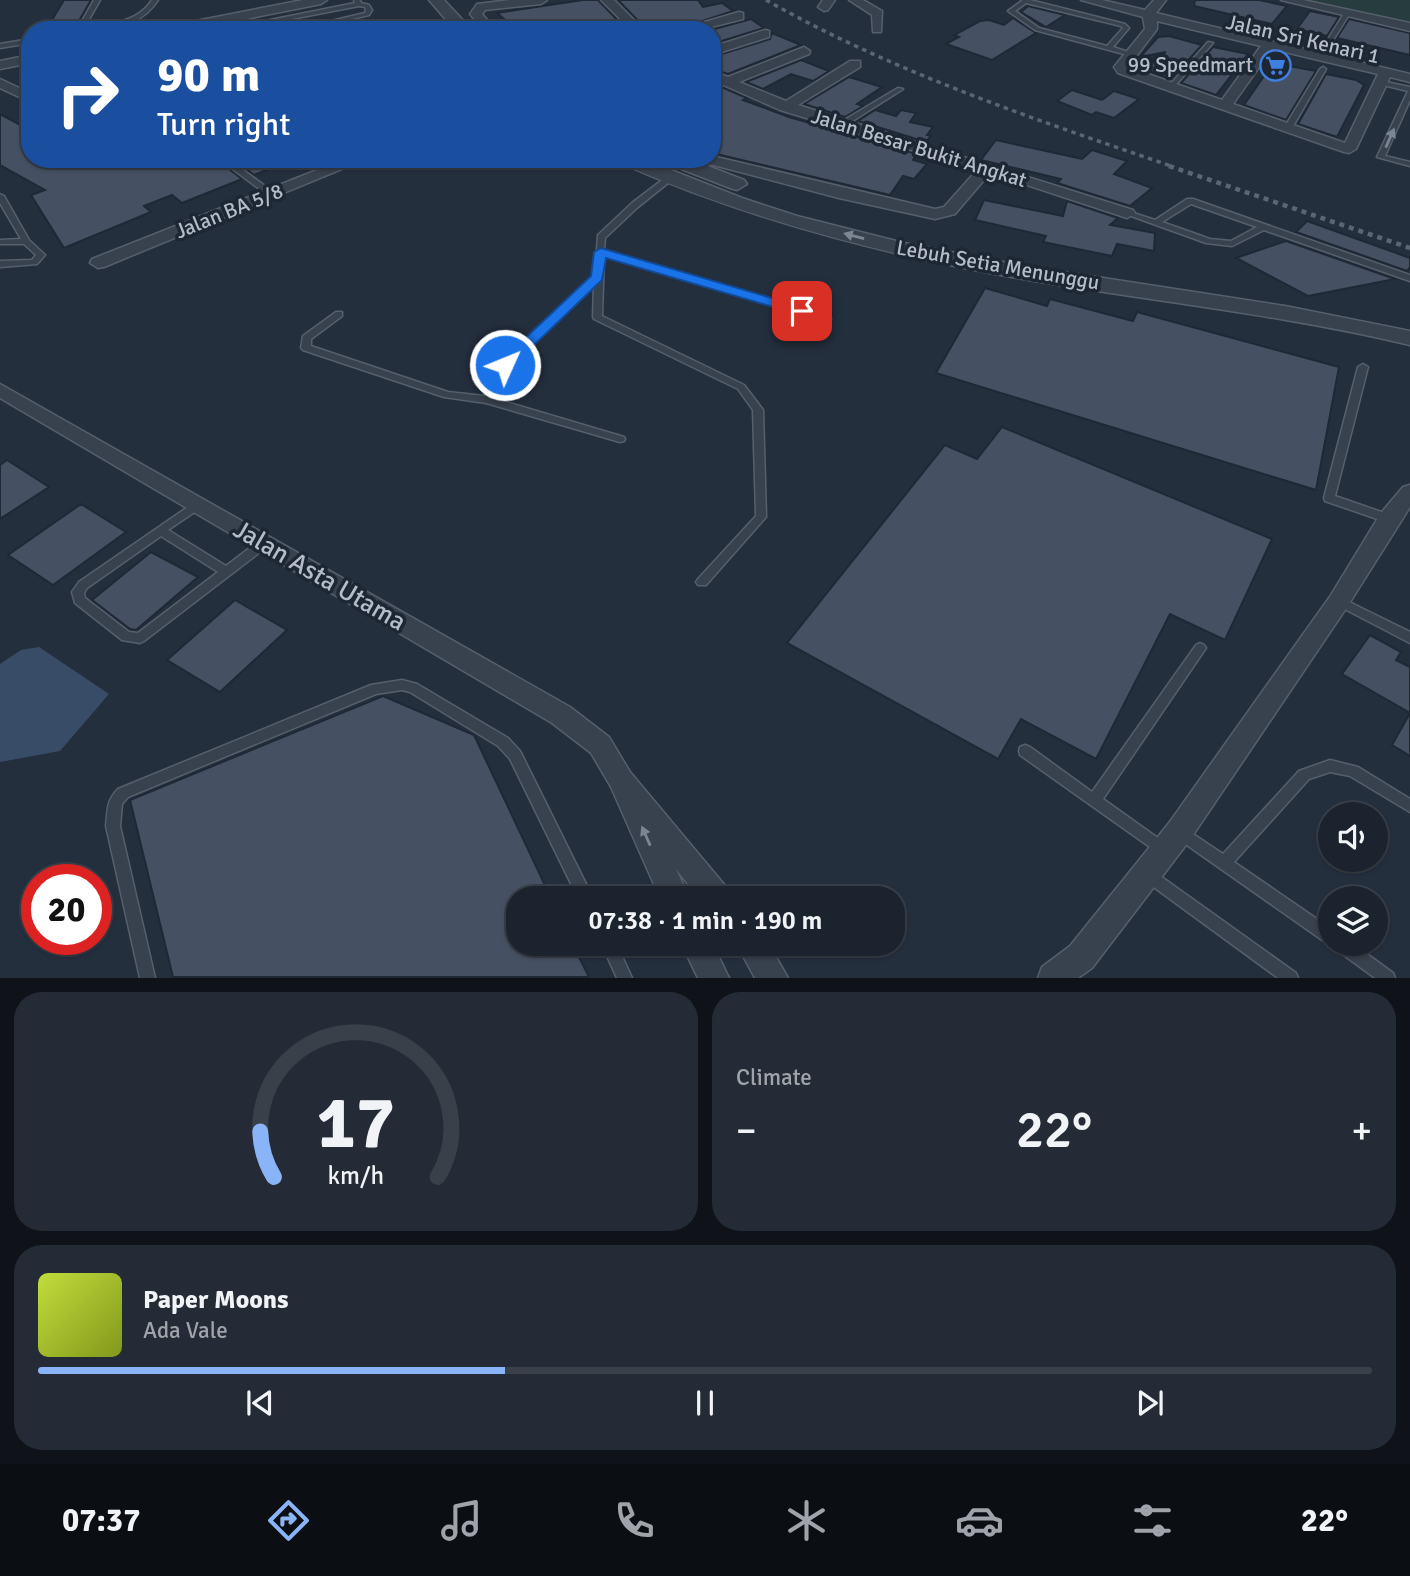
<!DOCTYPE html>
<meta charset="utf-8">
<style>
body{margin:0;font-family:Signika,sans-serif;background:#242b36;color:#f1f3f6;height:100vh;display:flex;flex-direction:column;font-size:26px;white-space:nowrap}
*{box-sizing:border-box;margin:0}
p{font-size:23px;color:#a0a4aa}
.icon{flex:none;width:38px;height:38px;fill:none;stroke:currentColor;stroke-width:2;stroke-linecap:round;stroke-linejoin:round}
.map{position:relative;height:978px;overflow:hidden}
.side{display:flex;flex-direction:column;gap:14px;padding:14px;background:#0f1319;flex:1}
.side>*{flex:none}
.guide{position:absolute;left:21px;top:21px;width:700px;height:147px;border-radius:28px;box-shadow:0 2px 5px #0004,0 0 0 2px #39404a;background:#1a4fa0;color:#fff;overflow:hidden}
.tools{position:absolute;left:1318px;top:802px;display:grid;gap:14px}
.tools a{display:grid;place-items:center;width:70px;height:70px;border-radius:50%;background:#1b232e;box-shadow:0 2px 5px #0004,0 0 0 2px #39404a;font-size:35px}
.speed{position:absolute;left:21px;top:864px;display:flex;gap:14px;font-size:35px;font-weight:700;text-align:center}
.speed>*{display:grid;place-content:center;width:91px;height:91px;border-radius:50%;background:#1b232e;box-shadow:0 2px 5px #0004,0 0 0 2px #39404a;line-height:1}
.speed .limit{border:10px solid #d22;background:#fff;color:#111}
.pin{position:absolute;display:grid;place-items:center;width:60px;height:60px;color:#fff;margin:-30px;border-radius:14px;box-shadow:0 4px 10px #0006}
.me{position:absolute;width:77px;margin:-38px;rotate:46deg;stroke-linejoin:round;filter:drop-shadow(0 0 5px #0008)}
.turn{display:flex;align-items:center;gap:24px;height:147px;padding:0 21px;font-size:32px}
.turn .icon{width:91px;height:91px;stroke-width:2.5}
.turn b{display:block;font-size:49px;line-height:60px}
.big{font-size:52px;font-weight:600;line-height:1.1}
.side .tile{flex:1;display:flex;flex-direction:column;justify-content:center;gap:10px;min-width:0;padding:0 24px;border-radius:28px;background:#242b36}
.side .dial{align-items:center;gap:0}
.dial svg{height:182px;overflow:visible;fill:none;stroke:#39404a;stroke-width:7;stroke-linecap:round;text-anchor:middle}
.dial text{fill:#f1f3f6;stroke:none}
.song{display:flex;align-items:center;gap:21px}
.cover{width:84px;height:84px;border-radius:10px;background:linear-gradient(135deg,hsl(70 70% 55%),hsl(70 70% 35%))}
.played{height:7px;border-radius:4px;background:linear-gradient(90deg,#8ab4f8 35%,#39404a 35%)}
.keys{display:flex;justify-content:space-around;direction:ltr}
.heat{display:flex;justify-content:space-between;align-items:center;font-size:38px;direction:ltr}
.side .tiles{flex:1;display:grid;gap:14px;grid-template-columns:1fr 1fr}
.tile:last-child{grid-column:span 2}
.trip{position:absolute;left:506px;top:886px;width:399px;height:70px;border-radius:28px;background:#1b232e;box-shadow:0 2px 5px #0004,0 0 0 2px #39404a;font-weight:600;line-height:70px;text-align:center}
.tabs{display:flex;height:112px;justify-content:space-around;align-items:center;background:#0b0e12;color:#a0a4aa}
.tabs .icon{width:49px;height:49px}
.tabs .on{color:#8ab4f8}
.tabs b{font-size:32px;color:#f1f3f6}
.map>svg:first-child{display:block}
.green{fill:#263c3f}
.water{fill:#394c67}
.building{fill:#455162;stroke:#1f2835;stroke-width:2}
.lines{fill:none;stroke-linecap:round;stroke-linejoin:round}
.service-casing{stroke:#565f6c;stroke-width:3}
.minor-casing{stroke:#565f6c;stroke-width:3}
.tertiary-casing{stroke:#565f6c;stroke-width:3}
.service{fill:#38414e;fill-rule:evenodd}
.minor{fill:#38414e;fill-rule:evenodd}
.tertiary{fill:#38414e;fill-rule:evenodd}
.rail-far1{stroke:#5a6575;stroke-width:3.5;stroke-dasharray:4.5 4.5;stroke-linecap:butt}
.rail{stroke:#5a6575;stroke-width:4.5;stroke-dasharray:5 5;stroke-linecap:butt}
.oneway{fill:#7c8592}
.route{fill:#1a73e8;stroke:#114b97;stroke-width:2}
.labels{text-anchor:middle;stroke-width:7;stroke-linejoin:round;paint-order:stroke}
.far-street-label{font-size:21px;fill:#b4bcc9;stroke:#1d2633}
.far-poi-label{font-size:21px;fill:#b4bcc9;stroke:#1d2633;text-anchor:end}
.street-label{font-size:26px;fill:#b4bcc9;stroke:#1d2633}
</style>
<div class="map">
<svg width="1410" height="978" viewBox="0 0 1410 978">
<rect width="100%" height="100%" fill="#242f3e"/>
<path class="green" d="M1295,0H1410V25Z"/>
<path class="water" d="M39,647L109,694L60,751L0,762V664L21,650Z"/>
<g class="building">
<path d="M64,0H91L76,26L47,28Z"/>
<path d="M583,0H598L627,30H517L497,13Z"/>
<path d="M618,0H698L703,7L722,3L733,11L675,30H647Z"/>
<path d="M1195,0H1259L1287,6L1272,24L1194,6Z"/>
<path d="M1028,6L1065,15L1046,27L1021,12Z"/>
<path d="M1310,11L1339,17L1327,36L1297,29Z"/>
<path d="M1013,18L1036,33L992,60L946,44L959,37L954,35L980,21L989,20L1004,25Z"/>
<path d="M751,19L764,28L712,44L711,30Z"/>
<path d="M1349,19L1410,33V55L1337,38Z"/>
<path d="M772,33L801,45L728,74L712,69V57L770,39Z"/>
<path d="M1169,36L1202,45L1171,79L1143,69L1166,52L1140,57L1158,37Z"/>
<path d="M1213,47L1248,54L1216,95L1181,83Z"/>
<path d="M801,60L829,71L813,81L791,74L763,89L746,82Z"/>
<path d="M1273,63L1316,71L1286,120L1244,105Z"/>
<path d="M1326,74L1356,80L1364,85L1337,137L1298,124Z"/>
<path d="M849,77L882,87L857,104L863,106L845,117L804,104Z"/>
<path d="M712,83L747,98L743,100L789,117L917,154L913,160L927,164L914,179L903,176L890,195L712,153Z"/>
<path d="M1072,90L1102,100L1114,91L1139,99L1114,118L1096,112L1092,115L1057,101Z"/>
<path d="M875,110L896,116L901,110L916,113L910,122L933,127L927,135L931,136L926,142L858,121Z"/>
<path d="M0,114L30,130V159H84L103,169L132,159H216L242,179L182,203L172,195L144,206L151,212L64,248L31,195L45,190L0,165Z"/>
<path d="M996,140L1082,159L1092,150L1127,161L1114,174L1152,188L1130,206L1057,183L1061,179L981,160Z"/>
<path d="M233,159H291V160L254,175Z"/>
<path d="M984,200L1063,216L1067,201L1118,218L1110,225L1155,233L1154,251L1117,244L1112,256L1043,242L1046,236L975,220Z"/>
<path d="M1307,221L1410,258V267L1407,271L1296,232Z"/>
<path d="M1286,241L1395,279L1308,296L1236,258Z"/>
<path d="M985,288L1047,306L1050,299L1133,321L1137,312L1339,367L1316,490L936,373Z"/>
<path d="M1002,427L1272,539L1225,640L1170,614L1096,759L1021,719L998,759L787,643L945,445L977,459Z"/>
<path d="M7,460L49,487L0,519V465Z"/>
<path d="M81,504L126,532L53,585L8,555Z"/>
<path d="M151,552L198,577L136,630L130,629L92,600Z"/>
<path d="M235,600L287,630L220,692L167,660Z"/>
<path d="M1370,635L1401,652L1396,660L1410,667V756L1392,745L1410,713L1342,674Z"/>
<path d="M383,696L474,735L551,898H518V943H572L589,977H173L130,800Z"/>
</g>
<g class="lines">
<defs>
<g id="service">
<path d="M94,0H100L83,30H77Z"/>
<path d="M152,0H158C143,23 118,30 92,30C114,21 137,23 152,0Z"/>
<path d="M354,0H360L361,3L369,5L372,10L369,15L305,30H293L365,13L366,10L365,7L359,6L234,30H220L355,3Z"/>
<path d="M1023,0H1030L1125,24L1129,28L1113,47L1134,54L1131,56L1035,30L1008,11ZM1026,3L1121,26L1123,28L1107,46L1039,28L1015,11Z"/>
<path d="M1345,12L1350,13L1330,45H1326L1325,44Z"/>
<path d="M30,39V43L0,48V44Z"/>
<path d="M1208,42L1213,43L1172,89H1168V87Z"/>
<path d="M1323,67L1326,69L1292,128L1285,130L1284,128L1320,69Z"/>
<path d="M1381,81L1410,87V100L1385,156L1410,162V166L1377,157L1408,91L1379,84L1378,83Z"/>
<path d="M898,88L903,89L843,127L836,125Z"/>
<path d="M219,159H228L276,194L275,196H269Z"/>
<path d="M666,177L673,179L638,207L605,238L604,250L830,317L831,319L827,322L824,321L604,256L602,316L744,385L763,410L766,517L706,585H698L696,582L698,579L756,516L753,410L738,389L594,319L593,317L594,284C557,319 513,351 493,398L624,437L625,439L624,441L620,442L486,403L444,397L303,350L301,348L303,336L336,312H342V316L311,339V346L448,392L484,396L491,381L516,348L595,275L598,235L632,203Z"/>
<path d="M0,194L4,196L29,240L45,255L37,264L0,267V261L32,260L36,255L24,244H0V240L21,239L0,203Z"/>
<path d="M1187,199H1193L1410,275V281L1264,230L1232,246L1206,243L1123,213L1127,211L1155,220ZM1191,204L1257,227L1231,241L1210,239L1162,222Z"/>
<path d="M1363,364L1368,367L1335,496L1393,516L1394,519L1393,522L1389,523L1325,501L1324,498L1358,367Z"/>
<path d="M198,500L202,501L203,504L202,507L168,530L226,566L260,540H268L270,543L268,546L144,641L140,643L122,640L75,603L72,592L79,582ZM161,536L218,572L138,633L129,632L85,598L84,593L87,588Z"/>
<path d="M1339,597L1410,632V643L1335,604L1333,601L1335,598Z"/>
<path d="M1200,643L1204,645L1206,648L1204,651L1103,799L1169,846L1171,851L1169,856L1164,857L1020,755L1019,751L1020,747L1025,745L1030,747L1092,792L1196,645Z"/>
<path d="M402,680L417,684L508,738L520,751L593,898H578L510,759L498,746L410,692L402,690L376,694L128,797L122,804L120,826L155,978H140L106,826C108,809 106,802 118,789L371,685Z"/>
<path d="M1330,760L1358,767L1410,799V812L1350,776L1330,772L1309,779L1234,862L1330,928V943H1352L1393,973L1395,978H1375L1334,948L1332,944H1330L1325,942L1174,836L1172,832L1174,828L1179,826L1184,828L1223,854L1299,771Z"/>
<path d="M1149,868L1296,973L1298,978H1278L1144,880L1142,875L1144,870Z"/>
<path d="M601,943H616L632,978H617Z"/>
</g>
<g id="minor">
<path d="M303,0H327L321,4L190,30H164L170,26Z"/>
<path d="M510,0H547L541,4L485,10L482,14L496,30H483L470,14L477,4Z"/>
<path d="M601,0H614L644,30H631Z"/>
<path d="M823,0H835L828,10L824,11L818,7Z"/>
<path d="M849,0H863L882,11L881,32H873L872,15Z"/>
<path d="M1081,0H1102L1145,10L1154,0H1166L1156,13L1410,74V82L1390,77L1356,149L1349,153L1344,152L1118,73L1114,67L1145,29L1143,17ZM1157,21L1261,46L1222,100L1128,67L1157,29ZM1272,49L1378,74L1345,143L1233,104Z"/>
<path d="M1281,0H1303L1410,23V31Z"/>
<path d="M739,12L743,13V19L699,30H677Z"/>
<path d="M765,30L769,31V37L712,55V47Z"/>
<path d="M804,47L810,51L809,54L739,82L786,101L850,61H860V67L798,105L1133,210L1135,213L1127,218L1121,216L990,173L955,214L935,219L839,198L702,162L700,159H712V156L935,209L944,207L977,170L780,110L712,80V71L728,77Z"/>
<path d="M30,55V63L0,69V61Z"/>
<path d="M0,79L30,93V102L0,88Z"/>
<path d="M345,159H366L104,267L98,268L90,263L92,259Z"/>
<path d="M0,384L570,707L609,737L630,772L727,888L731,898H699L676,869L689,898H660L611,787L591,753L552,723L0,398Z"/>
<path d="M1410,485V507L1347,607L1189,841L1092,968L1078,978H1038L1042,967L1070,946L1169,823L1331,595L1381,513L1403,487Z"/>
<path d="M681,943H712L729,978H698Z"/>
<path d="M736,943H768L788,978H755Z"/>
</g>
<g id="tertiary">
<path d="M429,0H444L472,30H455Z"/>
<path d="M618,159H643L742,198L797,216L904,243L1019,265L1285,306L1410,331V345C1281,314 1148,301 1017,278C880,254 748,219 620,163Z"/>
<path d="M664,159H690L744,180L747,184L737,190L730,188L666,163Z"/>
</g>
</defs>
<use href="#service" class="service-casing"/>
<use href="#minor" class="minor-casing"/>
<use href="#tertiary" class="tertiary-casing"/>
<use href="#service" class="service"/>
<use href="#minor" class="minor"/>
<use href="#tertiary" class="tertiary"/>
<path class="rail-far1" d="M766,0C895,73 1034,119 1174,167"/>
<path class="rail" d="M1169,166L1410,248"/>
</g>
<defs><path id="oneway-solid" d="M-6-.8H1V-3.2L6.5 0L1 3.2V.8H-6Z" transform="scale(1.75)"/></defs>
<g class="oneway">
<use href="#oneway-solid" transform="translate(1390 138) rotate(-66)"/>
<use href="#oneway-solid" transform="translate(854 236) rotate(-165)"/>
<use href="#oneway-solid" transform="translate(646 836) rotate(-114)"/>
</g>
<path class="route" d="M601,248L806,308L808,311L806,314H797L606,258L602,280L510,368H500V362L591,276L594,252Z"/>
<defs>
<symbol id="supermarket-ring" viewBox="-11 -11 22 22"><circle r="9.5" fill="#1d2633" stroke="#3f7fe0" stroke-width="1.5"/><path d="M-6-5.5h2.5l.6 2H6L4.5 2H-2.5L-4.4-4H-6ZM-1.5 3.2a1.3 1.3 0 1 0 .1 0ZM3 3.2a1.3 1.3 0 1 0 .1 0Z" fill="#3f7fe0"/></symbol>
</defs>
<g fill-rule="evenodd">
<use href="#supermarket-ring" x="1258" y="48" width="35" height="35"/>
</g>
<g class="labels">
<g class="far-street-label">
<text transform="translate(1303 39) rotate(13)" y="7">Jalan Sri Kenari 1</text>
<text transform="translate(919 148) rotate(17)" y="7">Jalan Besar Bukit Angkat</text>
<text transform="translate(229 211) rotate(-22)" y="7">Jalan BA 5/8</text>
<text transform="translate(998 265) rotate(10)" y="7">Lebuh Setia Menunggu</text>
</g>
<g class="far-poi-label">
<text x="1253" y="72">99 Speedmart</text>
</g>
<g class="street-label">
<text transform="translate(320 575) rotate(30)" y="9">Jalan Asta Utama</text>
</g>
</g>
</svg>
<div class="tools">
<a><svg class="icon" aria-label="sound" viewBox="0 0 24 24"><path d="M4 9h4l5-4v14l-5-4H4zM17 9q2 3 0 6"/></svg></a>
<a><svg class="icon" aria-label="layers" viewBox="0 0 24 24"><path d="M12 4l9 5-9 5-9-5zM3 14l9 5 9-5"/></svg></a>
</div>
<div class="speed"><div class="limit">20</div></div>
<div class="pin" style="left:802px;top:311px;background:#d93025"><svg class="icon" aria-label="arrive" viewBox="0 0 24 24"><path d="M6 21V4h12l-3 4 3 4H6"/></svg></div>
<svg class="me" style="left:505px;top:365px" viewBox="-20 -20 40 40"><circle r="17" fill="#1a73e8" stroke="#fff" stroke-width="3"/><path d="M0-11L8 9 0 5-8 9z" fill="#fff"/></svg>
<div class="trip">07:38 · 1 min · 190 m</div>
<div class="guide">
<div class="turn"><svg class="icon" aria-label="right" viewBox="0 0 24 24"><path d="M7 20v-9h11M14 6l5 5-5 5"/></svg><div><b>90 m</b>Turn right</div></div>
</div>
</div>
<section class="side">
<div class="tiles">
<div class="tile dial"><svg viewBox="0 0 100 80">
<path d="M14 69A42 42 0 1 1 86 69"/>
<path d="M14 69A42 42 0 0 1 8 49" stroke="#8ab4f8"/>
<text x="50" y="56" font-size="32" font-weight="700">17</text>
<text x="50" y="72" font-size="11">km/h</text>
</svg></div>
<div class="tile"><p>Climate</p>
<div class="heat"><a>−</a><b class="big">22°</b><a>+</a></div>
</div>
<div class="tile">
<div class="song"><i class="cover"></i><div><b>Paper Moons</b><p>Ada Vale</p></div></div>
<div class="played"></div>
<div class="keys"><svg class="icon" aria-label="previous" viewBox="0 0 24 24"><path d="M18 5L8 12l10 7zM5 5v14"/></svg><svg class="icon" aria-label="pause" viewBox="0 0 24 24"><path d="M8 5v14M16 5v14"/></svg><svg class="icon" aria-label="next" viewBox="0 0 24 24"><path d="M6 5l10 7-10 7zM19 5v14"/></svg></div>
</div>
</div>
</section>
<nav class="tabs">
<b>07:37</b>
<svg class="icon on" aria-label="directions" viewBox="0 0 24 24"><path d="M12 3l9 9-9 9-9-9zM9 14v-3h6M13 9l2 2-2 2"/></svg>
<svg class="icon" aria-label="music" viewBox="0 0 24 24"><path d="M9 18V5l10-2v13"/><circle cx="6" cy="18" r="3"/><circle cx="16" cy="16" r="3"/></svg>
<svg class="icon" aria-label="phone" viewBox="0 0 24 24"><path d="M5 4h4l2 5-3 2q2 4 5 5l2-3 5 2v4C11 20 4 13 5 4z"/></svg>
<svg class="icon" aria-label="climate" viewBox="0 0 24 24"><path d="M12 3v18M4 7l16 10M4 17L20 7"/></svg>
<svg class="icon" aria-label="car" viewBox="0 0 24 24"><path d="M5 17H2v-5l4-1 3-4h7l3 4 3 1v5h-3M9 17h6M6 11h13"/><circle cx="7" cy="17" r="2"/><circle cx="17" cy="17" r="2"/></svg>
<svg class="icon" aria-label="filters" viewBox="0 0 24 24"><path d="M4 7h16M4 17h16"/><circle cx="9" cy="7" r="2"/><circle cx="15" cy="17" r="2"/></svg>
<b>22°</b>
</nav>
